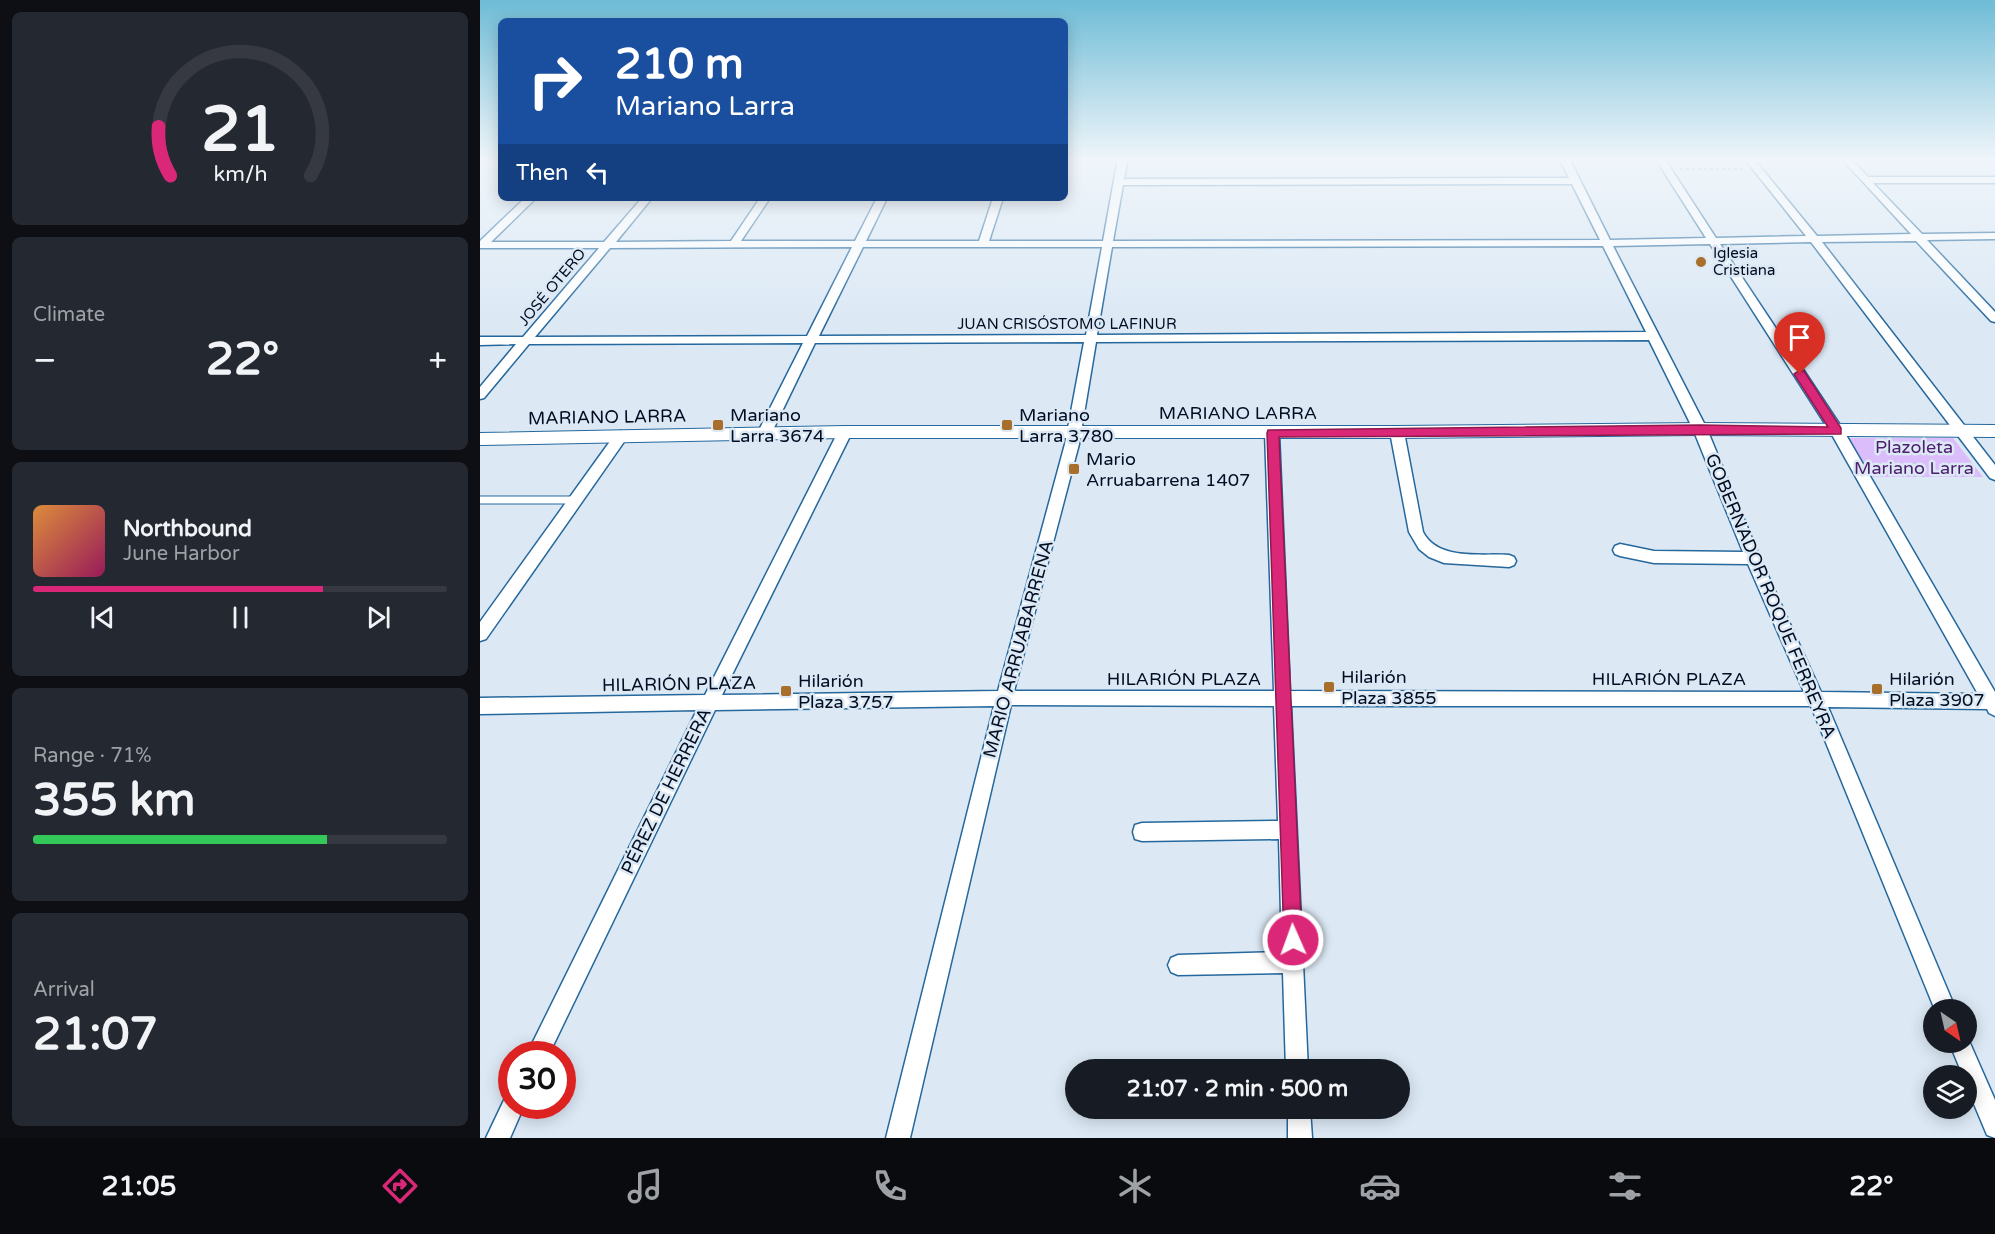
<!DOCTYPE html>
<meta charset="utf-8">
<style>
body{margin:0;font-family:"Varela Round",sans-serif;background:#242831;color:#f1f3f6;height:100vh;display:flex;flex-direction:column;font-size:22px;white-space:nowrap}
*{box-sizing:border-box;margin:0}
p{font-size:20px;color:#9ea1a6}
.icon{flex:none;width:33px;height:33px;fill:none;stroke:currentColor;stroke-width:2;stroke-linecap:round;stroke-linejoin:round}
.map{position:relative;flex:1;overflow:hidden}
.details{display:flex;flex-direction:column;gap:12px;padding:12px;background:#0d0f14;width:480px}
.details>*{flex:none}
.banner{position:absolute;left:18px;top:18px;width:570px;height:183px;border-radius:9px;box-shadow:0 3px 15px #0003;background:#1a4fa0;color:#fff;overflow:hidden}
.needle{width:39px;rotate:146deg}
.controls{position:absolute;left:1443px;top:999px;display:grid;gap:12px}
.controls a{display:grid;place-items:center;width:54px;height:54px;border-radius:50%;background:#171b24;box-shadow:0 3px 15px #0003;font-size:30px}
.speed{position:absolute;left:18px;top:1041px;display:flex;gap:12px;font-size:30px;font-weight:700;text-align:center}
.speed>*{display:grid;place-content:center;width:78px;height:78px;border-radius:50%;background:#171b24;box-shadow:0 3px 15px #0003;line-height:1}
.speed .limit{border:9px solid #d22;background:#fff;color:#111}
.pin{position:absolute;display:grid;place-items:center;width:51px;height:51px;color:#fff;margin:-62px -26px;border-radius:50% 50% 50% 0;rotate:-45deg;box-shadow:0 0 6px #0007}
.pin .icon{rotate:45deg}
.me{position:absolute;width:66px;margin:-33px;rotate:358deg;stroke-linejoin:round;filter:drop-shadow(0 0 4px #0008)}
.turn{display:flex;align-items:center;gap:21px;height:126px;padding:0 18px;font-size:27px}
.turn .icon{width:78px;height:78px;stroke-width:2.5}
.turn b{display:block;font-size:42px;line-height:51px}
.then{display:flex;align-items:center;height:57px;padding:0 18px;background:#0003;gap:12px;font-size:22px}
.big{font-size:45px;font-weight:800;line-height:1.1}
.details .tile{flex:1;display:flex;flex-direction:column;justify-content:center;gap:9px;min-width:0;padding:0 21px;border-radius:9px;background:#242831}
.details .dial{align-items:center;gap:0}
.dial svg{height:156px;overflow:visible;fill:none;stroke:#363941;stroke-width:7;stroke-linecap:round;text-anchor:middle}
.dial text{fill:#f1f3f6;stroke:none}
.song{display:flex;align-items:center;gap:18px}
.cover{width:72px;height:72px;border-radius:9px;background:linear-gradient(135deg,hsl(30 70% 55%),hsl(330 70% 35%))}
.played{height:6px;border-radius:3px;background:linear-gradient(90deg,#db2777 70%,#363941 70%)}
.keys{display:flex;justify-content:space-around;direction:ltr}
.heat{display:flex;justify-content:space-between;align-items:center;font-size:33px;direction:ltr}
.charge{height:9px;border-radius:4px;background:linear-gradient(90deg,#34c759 71%,#363941 0)}
.trip{position:absolute;left:585px;top:1059px;width:345px;height:60px;border-radius:30px;background:#171b24;box-shadow:0 3px 15px #0003;font-weight:800;line-height:60px;text-align:center}
.tab-bar{display:flex;height:96px;justify-content:space-around;align-items:center;background:#090b0e;color:#9ea1a6}
.tab-bar .icon{width:42px;height:42px}
.tab-bar .on{color:#db2777}
.tab-bar b{font-size:27px;color:#f1f3f6}
main{display:flex;flex:1;min-height:0}
.map>svg:first-child{display:block}
.green{fill:#dbbdfb}
.lines{fill:none;stroke-linecap:round;stroke-linejoin:round}
.lane-casing{stroke:#25689d;stroke-width:9}
.street-casing{stroke:#25689d;stroke-width:3}
.secondary-casing{stroke:#25689d;stroke-width:2}
.path{stroke:#697687;stroke-width:2;stroke-dasharray:3 3;stroke-linecap:butt}
.lane{stroke:#fff;stroke-width:7}
.street{fill:#fff;fill-rule:evenodd}
.secondary{fill:#fff;fill-rule:evenodd}
.route{fill:#db2777;stroke:#8e194d;stroke-width:1.5}
.poi-dot{fill:#a76e2c;stroke:#dce9f5;stroke-width:2}
.labels{text-anchor:middle;stroke-width:5;stroke-linejoin:round;paint-order:stroke}
.far-poi-label{font-size:15px;fill:#000d22;stroke:#dce9f5;text-anchor:start}
.far-street-label{font-size:15px;fill:#000d22;stroke:#dce9f5}
.street-label{font-size:18px;fill:#000d22;stroke:#dce9f5}
.poi-label{font-size:18px;fill:#000d22;stroke:#dce9f5;text-anchor:start}
.park-label{font-size:18px;fill:#4d206f;stroke:#dce9f5}
</style>
<main>
<section class="details">
<div class="tile dial"><svg viewBox="0 0 100 80">
<path d="M14 69A42 42 0 1 1 86 69"/>
<path d="M14 69A42 42 0 0 1 8 44" stroke="#db2777"/>
<text x="50" y="56" font-size="32" font-weight="700">21</text>
<text x="50" y="72" font-size="11">km/h</text>
</svg></div>
<div class="tile"><p>Climate</p>
<div class="heat"><a>−</a><b class="big">22°</b><a>+</a></div>
</div>
<div class="tile">
<div class="song"><i class="cover"></i><div><b>Northbound</b><p>June Harbor</p></div></div>
<div class="played"></div>
<div class="keys"><svg class="icon" aria-label="previous" viewBox="0 0 24 24"><path d="M18 5L8 12l10 7zM5 5v14"/></svg><svg class="icon" aria-label="pause" viewBox="0 0 24 24"><path d="M8 5v14M16 5v14"/></svg><svg class="icon" aria-label="next" viewBox="0 0 24 24"><path d="M6 5l10 7-10 7zM19 5v14"/></svg></div>
</div>
<div class="tile"><p>Range · 71%</p><b class="big">355 km</b><div class="charge"></div></div>
<div class="tile"><p>Arrival</p><b class="big">21:07</b></div>
</section>
<div class="map">
<svg width="1515" height="1138" viewBox="0 0 1515 1138">
<rect width="100%" height="100%" fill="#dce9f5"/>
<path class="green" d="M1367,438H1473L1503,477H1393Z"/>
<g class="lines">
<defs>
<path id="lane" d="M0,500H97"/>
<g id="street">
<path d="M638,158H648L644,179L1089,178L1079,158H1089L1130,240L1226,238L1175,158H1184L1236,238L1326,236L1264,158H1273L1337,236L1431,234L1361,158H1370L1388,177H1515V183H1393L1442,234L1515,233V239L1447,240L1515,312V322L1511,321L1436,241L1342,242L1515,465V480L1510,478L1331,242L1240,244L1362,428L1515,692V716L1509,713L1507,709L1348,707L1476,1010H1455L1331,706H811L828,1070H806L803,973L698,975L691,972L688,965L691,958L698,955L802,952L799,839L662,841L655,839L653,832L655,825L662,823L798,821L794,706L531,705L430,1138H406L514,706L235,710L69,1054H47L217,710L0,714V698L225,695L358,432L365,428L372,432L242,695L518,691L585,444L604,342L335,343L292,432L285,436L278,432L323,343L49,344L4,398L0,399V387L36,344L0,345V337H43L119,248H0V241L45,198H56L11,242H124L162,198H172L136,242L251,241L280,198H290L261,241H375L397,198H407L386,241H499L513,198H523L509,241H623ZM1092,184L1120,240L633,241L643,185ZM1230,244L1351,433L1498,694L1341,692L1280,558L1227,429L1133,246ZM1123,246L1166,332L617,335L632,247ZM372,247L327,336L55,337L130,248ZM383,247H622L606,335L339,336ZM1169,340L1213,429L1263,552L1174,551L1140,544L1135,546L1133,550L1135,554L1140,556L1174,563L1268,564L1324,692L810,691L799,433L792,429L785,433L794,691H534L599,444L616,342Z"/>
<path d="M917,428L924,432L943,532C958,561 1001,553 1029,555L1034,557L1036,561L1034,565L1029,567L964,563L949,557L939,549L929,532L910,432Z"/>
<path d="M141,431L148,436L146,439L6,639L0,641V622L136,433Z"/>
<path d="M1486,1034L1515,1100V1138L1507,1135L1486,1085V1076H1483L1469,1042H1486Z"/>
<path d="M32,1095V1106H44L30,1138H6L25,1098Z"/>
<path d="M808,1108H830L832,1138H808Z"/>
</g>
<path id="secondary" d="M1220,423L1515,425V437L1220,435L917,438H365L0,445V433L365,426H917Z"/>
</defs>
<use href="#lane" class="lane-casing"/>
<use href="#street" class="street-casing"/>
<use href="#secondary" class="secondary-casing"/>
<path class="path" d="M1200,169H1263"/>
<use href="#lane" class="lane"/>
<use href="#street" class="street"/>
<use href="#secondary" class="secondary"/>
</g>
<linearGradient id="sky" x2="0" y2="1"><stop stop-color="#6ebcd6"/><stop offset="0.5" stop-color="#eff5fa"/><stop offset="1" stop-color="#eff5fa" stop-opacity="0"/></linearGradient>
<rect width="1515" height="318" fill="url(#sky)"/>
<path class="route" d="M1320,370L1324,371L1361,428V434L799,437L822,940L819,947L813,949L806,947L804,940L787,433L788,430L1220,425L1348,427L1314,374Z"/>
<g class="poi-dot">
<circle cx="1221" cy="262" r="6"/>
<rect x="232" y="419" width="12" height="12" rx="3"/>
<rect x="521" y="419" width="12" height="12" rx="3"/>
<rect x="588" y="463" width="12" height="12" rx="3"/>
<rect x="843" y="681" width="12" height="12" rx="3"/>
<rect x="1391" y="683" width="12" height="12" rx="3"/>
<rect x="300" y="685" width="12" height="12" rx="3"/>
</g>
<g class="labels">
<g class="far-poi-label">
<text x="1233" y="258">Iglesia<tspan x="1233" dy="17">Cristiana</tspan></text>
</g>
<g class="far-street-label">
<text transform="translate(72 287) rotate(-50)" y="5">JOSÉ OTERO</text>
<text x="587" y="329">JUAN CRISÓSTOMO LAFINUR</text>
</g>
<g class="street-label">
<text x="758" y="419">MARIANO LARRA</text>
<text transform="translate(127 417) rotate(-1)" y="6">MARIANO LARRA</text>
<text transform="translate(1291 596) rotate(67)" y="6">GOBERNADOR ROQUE FERREYRA</text>
<text transform="translate(538 649) rotate(-75)" y="6">MARIO ARRUABARRENA</text>
<text x="704" y="685">HILARIÓN PLAZA</text>
<text x="1189" y="685">HILARIÓN PLAZA</text>
<text transform="translate(199 684) rotate(-1)" y="6">HILARIÓN PLAZA</text>
<text transform="translate(186 791) rotate(-64)" y="6">PÉREZ DE HERRERA</text>
</g>
<g class="poi-label">
<text x="250" y="421">Mariano<tspan x="250" dy="21">Larra 3674</tspan></text>
<text x="539" y="421">Mariano<tspan x="539" dy="21">Larra 3780</tspan></text>
<text x="606" y="465">Mario<tspan x="606" dy="21">Arruabarrena 1407</tspan></text>
<text x="861" y="683">Hilarión<tspan x="861" dy="21">Plaza 3855</tspan></text>
<text x="1409" y="685">Hilarión<tspan x="1409" dy="21">Plaza 3907</tspan></text>
<text x="318" y="687">Hilarión<tspan x="318" dy="21">Plaza 3757</tspan></text>
</g>
<g class="park-label">
<text x="1434" y="453">Plazoleta<tspan x="1434" dy="21">Mariano Larra</tspan></text>
</g>
</g>
</svg>
<div class="controls">
<a><svg class="needle" viewBox="-14 -14 28 28"><path d="M0-13l5 13h-10z" fill="#e53935"/><path d="M0 13l5-13h-10z" fill="#9ea1a6"/></svg></a>
<a><svg class="icon" aria-label="layers" viewBox="0 0 24 24"><path d="M12 4l9 5-9 5-9-5zM3 14l9 5 9-5"/></svg></a>
</div>
<div class="speed"><div class="limit">30</div></div>
<div class="pin" style="left:1320px;top:374px;background:#d93025"><svg class="icon" aria-label="arrive" viewBox="0 0 24 24"><path d="M6 21V4h12l-3 4 3 4H6"/></svg></div>
<svg class="me" style="left:813px;top:940px" viewBox="-20 -20 40 40"><circle r="17" fill="#db2777" stroke="#fff" stroke-width="3"/><path d="M0-11L8 9 0 5-8 9z" fill="#fff"/></svg>
<div class="trip">21:07 · 2 min · 500 m</div>
<div class="banner">
<div class="turn"><svg class="icon" aria-label="right" viewBox="0 0 24 24"><path d="M7 20v-9h11M14 6l5 5-5 5"/></svg><div><b>210 m</b>Mariano Larra</div></div>
<div class="then">Then<svg class="icon" aria-label="left" viewBox="0 0 24 24"><path d="M17 20v-9H6M10 6l-5 5 5 5"/></svg></div>
</div>
</div>
</main>
<nav class="tab-bar">
<b>21:05</b>
<svg class="icon on" aria-label="directions" viewBox="0 0 24 24"><path d="M12 3l9 9-9 9-9-9zM9 14v-3h6M13 9l2 2-2 2"/></svg>
<svg class="icon" aria-label="music" viewBox="0 0 24 24"><path d="M9 18V5l10-2v13"/><circle cx="6" cy="18" r="3"/><circle cx="16" cy="16" r="3"/></svg>
<svg class="icon" aria-label="phone" viewBox="0 0 24 24"><path d="M5 4h4l2 5-3 2q2 4 5 5l2-3 5 2v4C11 20 4 13 5 4z"/></svg>
<svg class="icon" aria-label="climate" viewBox="0 0 24 24"><path d="M12 3v18M4 7l16 10M4 17L20 7"/></svg>
<svg class="icon" aria-label="car" viewBox="0 0 24 24"><path d="M5 17H2v-5l4-1 3-4h7l3 4 3 1v5h-3M9 17h6M6 11h13"/><circle cx="7" cy="17" r="2"/><circle cx="17" cy="17" r="2"/></svg>
<svg class="icon" aria-label="filters" viewBox="0 0 24 24"><path d="M4 7h16M4 17h16"/><circle cx="9" cy="7" r="2"/><circle cx="15" cy="17" r="2"/></svg>
<b>22°</b>
</nav>
